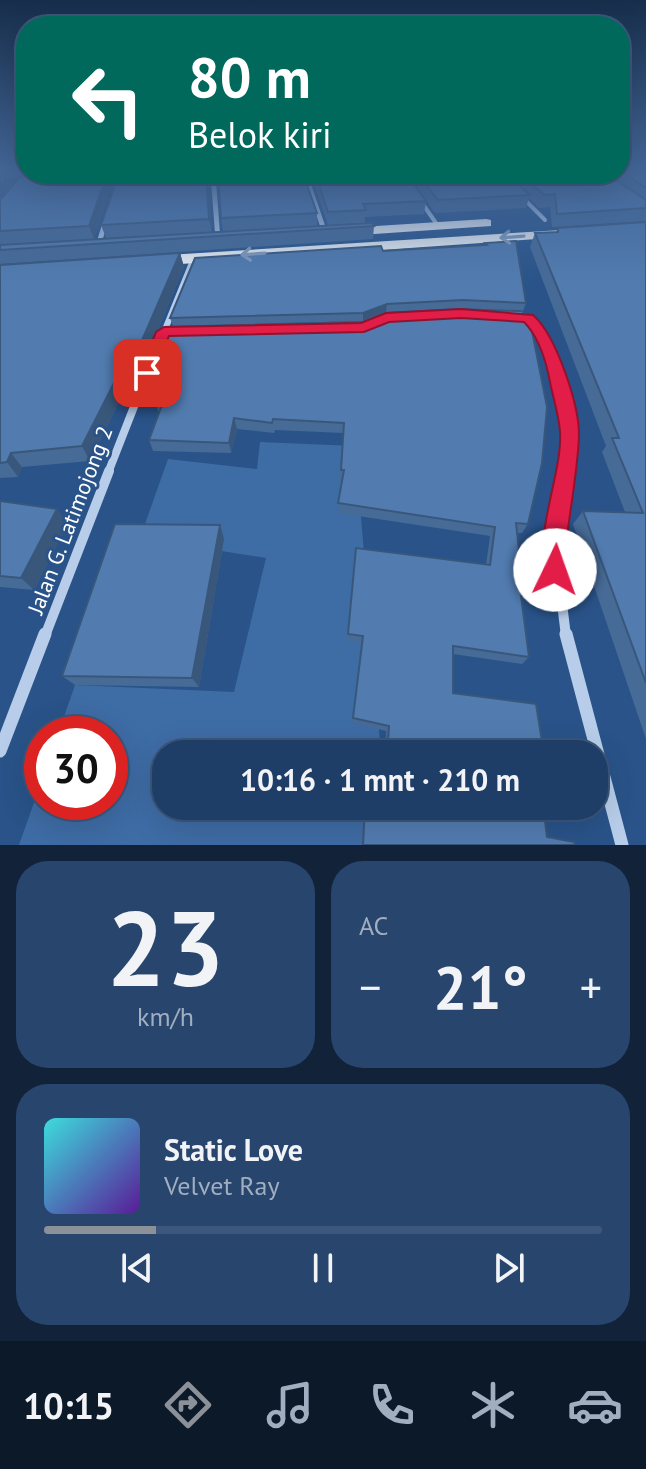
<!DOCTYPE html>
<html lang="id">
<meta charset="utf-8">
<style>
body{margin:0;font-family:"PT Sans",sans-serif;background:#27456d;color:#f1f3f6;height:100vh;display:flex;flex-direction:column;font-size:30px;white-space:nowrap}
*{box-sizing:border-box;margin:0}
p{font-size:26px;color:#a1aec0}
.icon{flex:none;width:44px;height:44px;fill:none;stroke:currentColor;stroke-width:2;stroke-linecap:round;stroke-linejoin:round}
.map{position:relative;height:845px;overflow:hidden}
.sheet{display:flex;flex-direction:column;gap:16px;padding:16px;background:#112239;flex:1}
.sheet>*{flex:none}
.top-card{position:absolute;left:16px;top:16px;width:614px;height:168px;border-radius:32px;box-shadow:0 8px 32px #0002,0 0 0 2px #3c577b;background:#00695c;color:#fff;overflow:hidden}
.speed{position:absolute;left:24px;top:716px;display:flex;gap:16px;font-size:40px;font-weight:700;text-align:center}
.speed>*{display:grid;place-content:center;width:104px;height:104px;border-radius:50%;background:#1f3e67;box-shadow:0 8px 32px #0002,0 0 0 2px #3c577b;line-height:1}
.speed .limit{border:12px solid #d22;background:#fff;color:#111}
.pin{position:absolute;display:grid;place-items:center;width:68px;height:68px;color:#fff;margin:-34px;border-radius:16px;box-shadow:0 4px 12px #0006}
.me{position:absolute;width:88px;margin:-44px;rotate:3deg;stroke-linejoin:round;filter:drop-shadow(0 0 6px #0008)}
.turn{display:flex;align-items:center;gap:28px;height:168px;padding:0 40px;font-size:36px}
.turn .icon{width:104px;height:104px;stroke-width:2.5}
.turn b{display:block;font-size:56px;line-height:68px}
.big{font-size:60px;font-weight:600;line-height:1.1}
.sheet .card{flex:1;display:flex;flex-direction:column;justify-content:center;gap:12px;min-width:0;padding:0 28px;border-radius:32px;background:#27456d}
.sheet .dial{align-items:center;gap:0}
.dial b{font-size:104px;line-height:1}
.song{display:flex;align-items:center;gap:24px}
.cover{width:96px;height:96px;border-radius:12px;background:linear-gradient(135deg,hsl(180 70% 55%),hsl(270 70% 35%))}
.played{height:8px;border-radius:4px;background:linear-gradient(90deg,#8c9099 20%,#3c577b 20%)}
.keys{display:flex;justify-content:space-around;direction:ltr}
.heat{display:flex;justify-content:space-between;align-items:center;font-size:44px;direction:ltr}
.sheet .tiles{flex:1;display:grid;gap:16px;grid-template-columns:1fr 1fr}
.card:last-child{grid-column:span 2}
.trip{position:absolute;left:152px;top:740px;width:456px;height:80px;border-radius:32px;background:#1f3e67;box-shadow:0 8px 32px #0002,0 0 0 2px #3c577b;font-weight:600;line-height:80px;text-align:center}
.tab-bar{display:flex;height:128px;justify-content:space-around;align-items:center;background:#0c1929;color:#a1aec0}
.tab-bar .icon{width:56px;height:56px}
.tab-bar .on{color:#8c9099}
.tab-bar b{font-size:36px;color:#f1f3f6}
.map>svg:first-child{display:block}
.green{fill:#3e6ca5}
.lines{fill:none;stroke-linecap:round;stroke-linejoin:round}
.service{stroke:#b7cde9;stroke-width:4}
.minor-far4{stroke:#b7cde9;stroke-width:5}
.minor-far3{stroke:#b7cde9;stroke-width:6}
.minor-far2{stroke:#b7cde9;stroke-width:8}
.minor-far1{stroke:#b7cde9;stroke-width:10}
.minor{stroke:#b7cde9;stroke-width:13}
.trunk{fill:#fcfdfe;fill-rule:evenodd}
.wall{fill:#476b97;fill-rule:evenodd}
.shaded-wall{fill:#39577b}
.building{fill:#527cb0;stroke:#39577b;stroke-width:2}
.oneway{stroke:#88a0be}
.route{fill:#e11d48;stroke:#92132f;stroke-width:2}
.labels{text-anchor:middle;stroke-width:6;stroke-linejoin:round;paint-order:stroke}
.street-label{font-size:22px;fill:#fff;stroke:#295389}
</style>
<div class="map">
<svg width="646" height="845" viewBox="0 0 646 845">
<rect width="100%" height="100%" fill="#295389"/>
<path class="green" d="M260,442L355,446L381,754H166V806H386L389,845H19L42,780V802H110V734H58L75,685L234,692L266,558L140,538L168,459L257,469Z"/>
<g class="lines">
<g class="service">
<path d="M523,198L545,220"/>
<path d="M420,200L438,226"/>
</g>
<g class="minor-far4">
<path d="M213,174L218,240"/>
<path d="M305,174L325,233"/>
<path d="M98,246L106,220"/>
</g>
<g class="minor-far3">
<path d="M523,317L533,323L547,346"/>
<path d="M162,337L194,258"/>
</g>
<g class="minor-far2">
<path d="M546,344C566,383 573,430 566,473"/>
<path d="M108,473L146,376"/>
</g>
<g class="minor-far1">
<path d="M45,636L109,471"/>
<path d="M566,636L555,547L567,471"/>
</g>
<g class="minor">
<path d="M566,634L622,845"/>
<path d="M0,751L45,634"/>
</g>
<g class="trunk">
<path d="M486,219L491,220V226L345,236L338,232L345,228Z"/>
<path d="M561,230L568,234L566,237L152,266L144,261L152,256Z"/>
</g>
</g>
<g class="wall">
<path d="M0,168H26V174H109L112,183L94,239L106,238L101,225L119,174H208L212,232H223L221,218L317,213V226H374L373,239L0,264ZM19,178L12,187L8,179Z"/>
<path d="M620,168H646V221L552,227L550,207L539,208L529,198L526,208L435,213L408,174H620Z"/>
<path d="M311,174H406L426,201L424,214L365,217V223L328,225Z"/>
<path d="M646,222V739L573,524L583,511L625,512L602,452L606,446L530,247L535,233L556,232L558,228Z"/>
<path d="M485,243L526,303L523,311L461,308L386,312L363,321L173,326L170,318L383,251L485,246Z"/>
<path d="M180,253L184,267L132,392L124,391L90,461L22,467L18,477L0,478V265Z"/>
<path d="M365,322L528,524L522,533H517L524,596L521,600L529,657L522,664L453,654V693L544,754H385L386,731L352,723L362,643L347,641L356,548L486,565L490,536L338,513L342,480H340L343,433L275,430L274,433L237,429L231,453L153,451L149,440L159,413L156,405L162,392H147L143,381Z"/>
<path d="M0,501L68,523L34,590L0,587Z"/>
<path d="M220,525L224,539L199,687L75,685L62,676Z"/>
<path d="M364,806H543L547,837L575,845H361Z"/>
</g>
<g class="shaded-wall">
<path d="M107,174H109L112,183L94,239L89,226Z"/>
<path d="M206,174H208L212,232L209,219Z"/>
<path d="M7,176L12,189L0,207V185Z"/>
<path d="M180,253L184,267L132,392L126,377Z"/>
<path d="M387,304L386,312L363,321V313Z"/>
<path d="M117,377L124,391L90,461L82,446Z"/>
<path d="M234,418L237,429L231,453L229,443Z"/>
<path d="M11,453L22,467L18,477L7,462Z"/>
<path d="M57,509L68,523L34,590L21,578Z"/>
<path d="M220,525L224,539L199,687L192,678Z"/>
</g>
<g class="building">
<path d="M620,168H646V188L620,171Z"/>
<path d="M51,174H107L89,226L0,231V200L21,176Z"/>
<path d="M119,174H206L209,219L101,225Z"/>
<path d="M218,174H303L317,213L221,218Z"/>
<path d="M315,174H406L426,201L363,204L366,210L328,212Z"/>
<path d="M418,174H506L530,195L438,200Z"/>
<path d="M521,174H606L646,200V208L557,214L555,194L544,195Z"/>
<path d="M0,176H7L0,185Z"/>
<path d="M646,222V683L583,511L643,513L612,438H619L535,233L558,232V228Z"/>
<path d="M372,223L374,226L0,250V245Z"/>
<path d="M516,241L526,303L463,300L387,304L363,313L170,318L195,258L381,246L383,251L487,245L485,243Z"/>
<path d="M180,253L126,377H117L82,446L11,453L7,462L0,463V265Z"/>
<path d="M464,310L521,311L529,316L547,407L542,463L528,524L516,523L524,596H521L529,657L453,646V693L536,704L544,754H387L389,726L353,718L363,636L348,634L356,548L490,565L495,527L338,503L344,470H341L344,423L273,419L272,423L234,418L229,443L149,440L162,405H156L166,382L143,381L165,327L365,322L389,313Z"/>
<path d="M0,501L57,509L21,578L0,576Z"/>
<path d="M115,524L220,525L192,678L62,676Z"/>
<path d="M365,806H543L547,837L574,842L575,845H363Z"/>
</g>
<defs><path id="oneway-shaft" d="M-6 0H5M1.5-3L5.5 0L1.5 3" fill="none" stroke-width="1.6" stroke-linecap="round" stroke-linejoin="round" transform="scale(2)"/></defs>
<g class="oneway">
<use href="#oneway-shaft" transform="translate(512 237) rotate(176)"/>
<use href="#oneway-shaft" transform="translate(253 254) rotate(176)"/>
</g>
<linearGradient id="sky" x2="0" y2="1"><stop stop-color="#172e4b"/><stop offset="0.59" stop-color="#436697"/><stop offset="1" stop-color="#436697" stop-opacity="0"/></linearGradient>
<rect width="646" height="286" fill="url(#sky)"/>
<path class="route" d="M461,309L533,315C556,335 579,404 579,435C578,466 572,498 568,529C566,544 570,563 563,578L555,581L547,578C531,542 563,472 560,432C559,414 552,395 549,377C545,358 538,336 524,322L461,318L389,322L364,332L169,336L153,377L147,378L139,373L156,332L164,327L361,323L386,313Z"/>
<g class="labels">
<g class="street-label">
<text transform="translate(70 520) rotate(-69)" y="8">Jalan G. Latimojong 2</text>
</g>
</g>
</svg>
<div class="speed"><div class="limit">30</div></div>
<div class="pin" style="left:147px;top:373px;background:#d93025"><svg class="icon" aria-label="arrive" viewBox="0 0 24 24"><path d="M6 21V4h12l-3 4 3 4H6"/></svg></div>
<svg class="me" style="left:555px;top:570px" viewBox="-20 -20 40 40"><circle r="19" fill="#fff"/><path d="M0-13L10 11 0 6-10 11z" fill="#e11d48"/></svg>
<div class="trip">10:16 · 1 mnt · 210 m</div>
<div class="top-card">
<div class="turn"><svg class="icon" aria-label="left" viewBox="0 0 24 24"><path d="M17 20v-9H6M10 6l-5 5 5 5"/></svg><div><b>80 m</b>Belok kiri</div></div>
</div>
</div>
<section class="sheet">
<div class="tiles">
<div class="card dial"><b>23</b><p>km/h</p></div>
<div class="card"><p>AC</p>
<div class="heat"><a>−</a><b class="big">21°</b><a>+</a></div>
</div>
<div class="card">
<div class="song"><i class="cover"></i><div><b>Static Love</b><p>Velvet Ray</p></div></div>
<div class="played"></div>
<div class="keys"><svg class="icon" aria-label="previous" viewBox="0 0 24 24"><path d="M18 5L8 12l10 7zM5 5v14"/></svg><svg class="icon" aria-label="pause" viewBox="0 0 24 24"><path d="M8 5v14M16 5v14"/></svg><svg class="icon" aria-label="next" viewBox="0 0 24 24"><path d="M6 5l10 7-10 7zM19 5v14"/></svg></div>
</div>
</div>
</section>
<nav class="tab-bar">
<b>10:15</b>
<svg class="icon on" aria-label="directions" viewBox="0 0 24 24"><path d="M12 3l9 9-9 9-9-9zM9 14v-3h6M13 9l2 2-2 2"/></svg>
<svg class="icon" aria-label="music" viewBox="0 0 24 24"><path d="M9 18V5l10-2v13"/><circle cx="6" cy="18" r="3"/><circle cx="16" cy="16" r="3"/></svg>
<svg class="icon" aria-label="phone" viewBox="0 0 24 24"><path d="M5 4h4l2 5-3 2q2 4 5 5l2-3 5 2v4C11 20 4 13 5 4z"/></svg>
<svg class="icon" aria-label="climate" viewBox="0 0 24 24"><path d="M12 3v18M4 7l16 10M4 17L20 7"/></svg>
<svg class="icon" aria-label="car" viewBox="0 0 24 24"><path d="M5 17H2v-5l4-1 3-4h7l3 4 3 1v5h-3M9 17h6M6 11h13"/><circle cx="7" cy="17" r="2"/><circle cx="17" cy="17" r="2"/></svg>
</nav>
